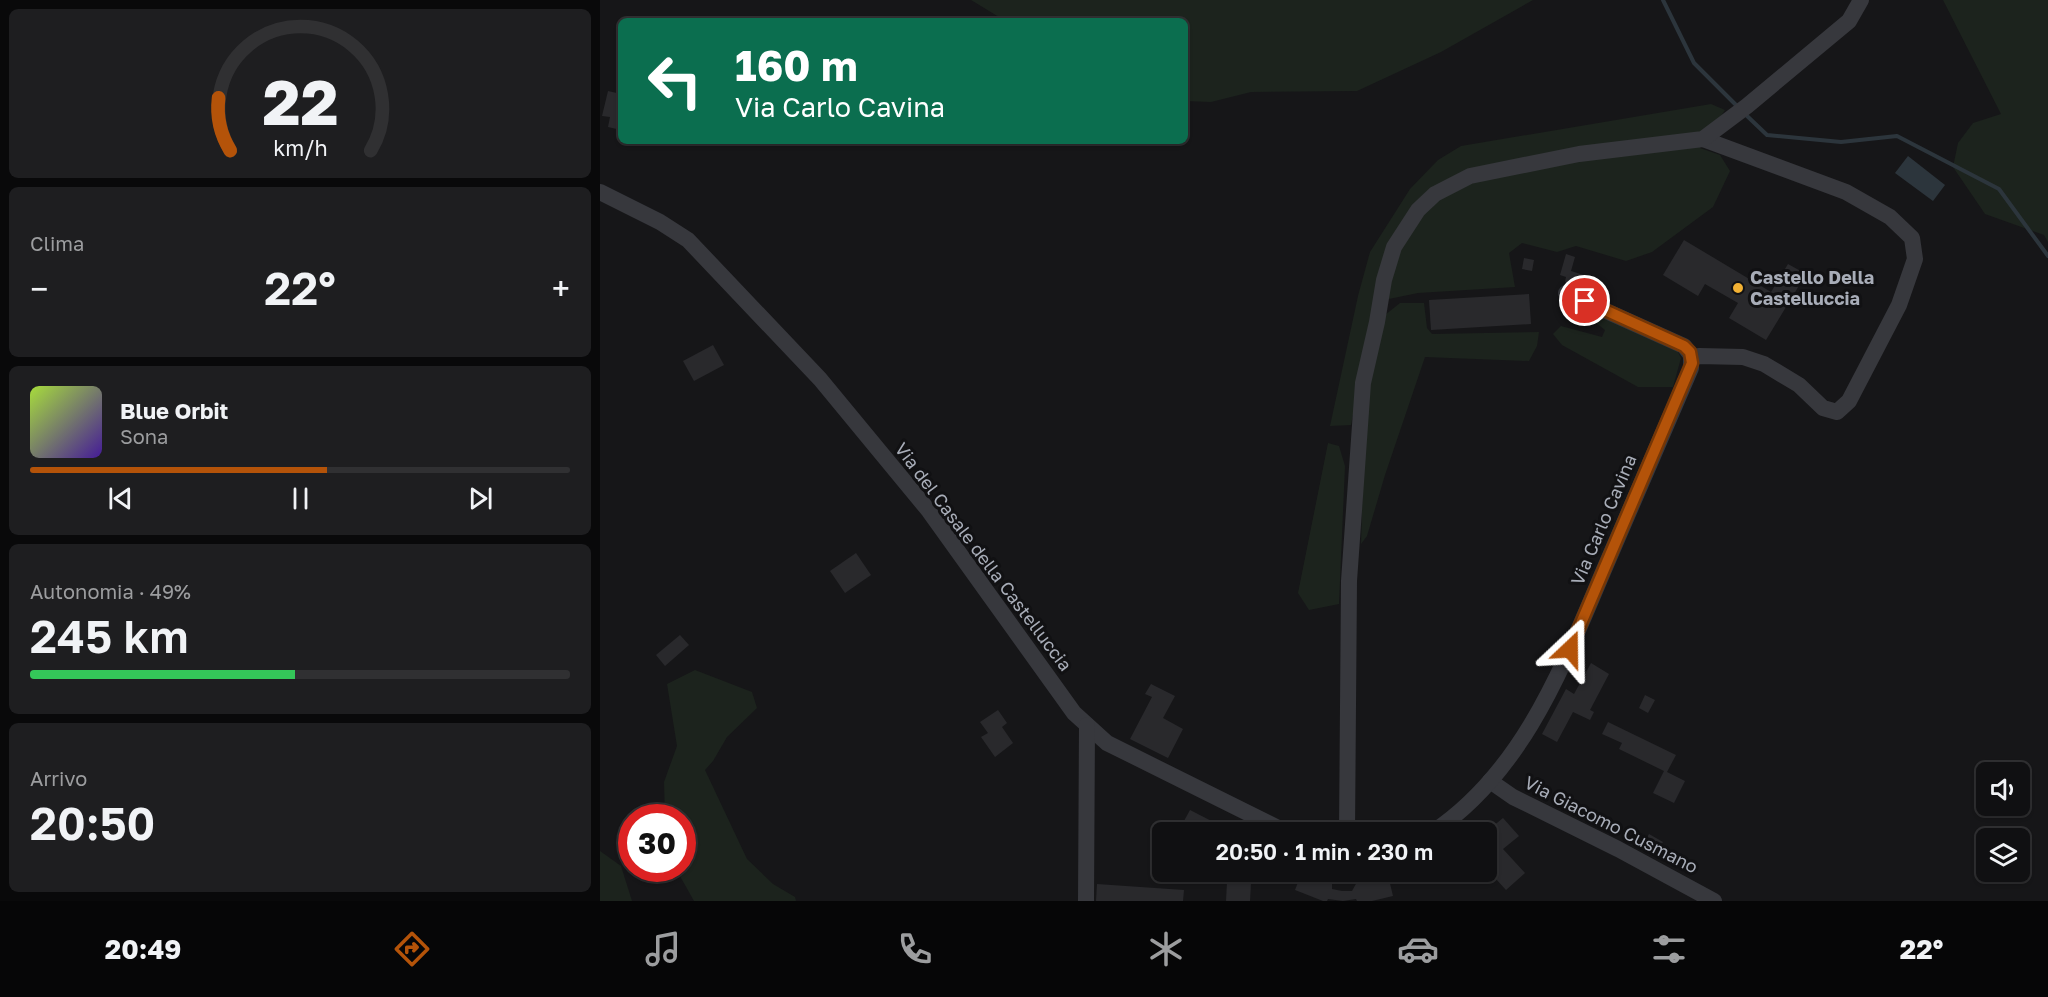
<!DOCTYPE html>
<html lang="it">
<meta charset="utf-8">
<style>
body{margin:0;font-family:"Golos Text",sans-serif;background:#1e1e20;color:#f1f3f6;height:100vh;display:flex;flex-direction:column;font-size:22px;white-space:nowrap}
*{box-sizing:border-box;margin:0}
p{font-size:20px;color:#9c9d9f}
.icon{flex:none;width:33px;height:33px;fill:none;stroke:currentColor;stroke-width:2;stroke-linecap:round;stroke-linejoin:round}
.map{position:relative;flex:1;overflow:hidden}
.details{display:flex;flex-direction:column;gap:9px;padding:9px;background:#09090a;width:600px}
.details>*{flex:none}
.hud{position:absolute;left:18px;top:18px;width:570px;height:126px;border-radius:9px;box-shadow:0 2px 4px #0004,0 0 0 2px #303032;background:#0b6e4f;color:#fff;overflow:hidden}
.controls{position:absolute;left:1376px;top:762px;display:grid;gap:12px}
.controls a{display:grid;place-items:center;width:54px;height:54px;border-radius:9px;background:#101012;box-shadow:0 2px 4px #0004,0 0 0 2px #303032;font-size:30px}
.speed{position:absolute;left:18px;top:804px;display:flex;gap:12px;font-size:30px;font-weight:700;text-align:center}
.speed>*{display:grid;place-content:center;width:78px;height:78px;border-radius:50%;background:#101012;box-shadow:0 2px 4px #0004,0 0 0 2px #303032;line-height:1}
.speed .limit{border:9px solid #d22;background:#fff;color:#111}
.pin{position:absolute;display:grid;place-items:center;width:51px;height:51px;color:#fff;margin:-26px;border:3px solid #fff;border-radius:50%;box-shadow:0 2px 6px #0007}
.me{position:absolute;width:66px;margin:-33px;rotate:23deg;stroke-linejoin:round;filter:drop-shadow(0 0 4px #0008)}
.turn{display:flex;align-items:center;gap:21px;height:126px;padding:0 18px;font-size:27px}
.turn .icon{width:78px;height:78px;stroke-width:2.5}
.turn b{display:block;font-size:42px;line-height:51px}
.big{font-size:45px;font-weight:600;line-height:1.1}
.details .tile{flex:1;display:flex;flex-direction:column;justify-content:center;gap:9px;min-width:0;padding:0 21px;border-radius:9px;background:#1e1e20}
.details .dial{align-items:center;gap:0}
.dial svg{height:156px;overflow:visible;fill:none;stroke:#303032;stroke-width:7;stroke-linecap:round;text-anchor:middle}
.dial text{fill:#f1f3f6;stroke:none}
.song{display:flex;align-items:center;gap:18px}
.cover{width:72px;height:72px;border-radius:9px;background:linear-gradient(135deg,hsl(80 70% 55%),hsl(260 70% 35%))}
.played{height:6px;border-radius:3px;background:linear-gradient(90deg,#b45309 55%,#303032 55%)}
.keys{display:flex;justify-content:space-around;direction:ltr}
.heat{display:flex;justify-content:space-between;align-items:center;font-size:33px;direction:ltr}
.charge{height:9px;border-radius:4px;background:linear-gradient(90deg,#34c759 49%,#303032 0)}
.trip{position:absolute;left:552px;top:822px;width:345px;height:60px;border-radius:9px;background:#101012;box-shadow:0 2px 4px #0004,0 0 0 2px #303032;font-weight:600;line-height:60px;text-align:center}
.tabs{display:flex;height:96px;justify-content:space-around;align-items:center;background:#060607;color:#9c9d9f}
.tabs .icon{width:42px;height:42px}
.tabs .active{color:#b45309}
.tabs b{font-size:27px;color:#f1f3f6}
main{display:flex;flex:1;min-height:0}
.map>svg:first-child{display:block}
.green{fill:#1c231d}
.water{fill:#2c353c}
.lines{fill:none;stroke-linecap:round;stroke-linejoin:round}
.stream{stroke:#2c353c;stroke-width:4}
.building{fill:#29292c}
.minor{stroke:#37383d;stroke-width:16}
.route-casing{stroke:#753606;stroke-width:15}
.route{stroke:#b45309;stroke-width:10}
.poi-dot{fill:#f2b134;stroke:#111113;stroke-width:2}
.labels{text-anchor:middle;stroke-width:6;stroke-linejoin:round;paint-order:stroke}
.poi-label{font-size:18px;font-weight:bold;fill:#a8adb8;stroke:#111113;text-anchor:start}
.street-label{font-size:18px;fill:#a8adb8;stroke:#111113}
</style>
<main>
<section class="details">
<div class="tile dial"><svg viewBox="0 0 100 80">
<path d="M14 69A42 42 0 1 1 86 69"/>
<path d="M14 69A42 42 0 0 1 8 42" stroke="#b45309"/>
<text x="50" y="56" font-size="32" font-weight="700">22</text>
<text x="50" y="72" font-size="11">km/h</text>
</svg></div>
<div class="tile"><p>Clima</p>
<div class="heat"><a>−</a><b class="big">22°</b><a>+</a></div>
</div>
<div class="tile">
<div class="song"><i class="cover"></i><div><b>Blue Orbit</b><p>Sona</p></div></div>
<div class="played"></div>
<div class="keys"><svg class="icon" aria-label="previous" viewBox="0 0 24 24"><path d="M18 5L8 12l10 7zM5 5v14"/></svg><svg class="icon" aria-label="pause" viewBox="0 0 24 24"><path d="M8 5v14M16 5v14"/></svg><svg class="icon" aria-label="next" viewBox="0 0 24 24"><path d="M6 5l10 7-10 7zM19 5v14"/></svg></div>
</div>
<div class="tile"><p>Autonomia · 49%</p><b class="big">245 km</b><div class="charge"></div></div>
<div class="tile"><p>Arrivo</p><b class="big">20:50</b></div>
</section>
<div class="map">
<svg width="1448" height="901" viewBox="0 0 1448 901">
<rect width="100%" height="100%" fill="#161618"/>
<g class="green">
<path d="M371,0H933L841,52L757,91L651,92L611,102L585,101V21H397L399,17Z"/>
<path d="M1343,0H1448V242L1444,235L1385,214L1353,167L1358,143L1373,123L1401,114Z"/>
<path d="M1111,104L1125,110L1100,148L1120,155L1130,171L1113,207L1052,252L1026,261L976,246L957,252L922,243L909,253L915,287L818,293L784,300L772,320L751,425L730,426L758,296L770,252L810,189L838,160L861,146Z"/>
<path d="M800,303H824L827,328L832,334L939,332L937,346L929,361L825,357L785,475L767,536L761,544L765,403L785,315Z"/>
<path d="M990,309L1077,350L1081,358L1073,387H1038L962,345L953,334L961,326L1002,337L1005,330L980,310Z"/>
<path d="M728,443L739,446L745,466L739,604L709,610L698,593Z"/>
<path d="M95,670L152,692L157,708L127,737L113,761L105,770L147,859L173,884L195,897L196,901H94L76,869L82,868V818L65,817L64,782L77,746L67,684Z"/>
<path d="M0,851L21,866L32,901H0Z"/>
</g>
<path class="water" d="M1308,156L1345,185L1333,201L1295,173Z"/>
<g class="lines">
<g class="stream">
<path d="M1063,0L1094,63L1139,108"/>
<path d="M1146,115L1167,135L1241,142L1297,136L1399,189L1448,256"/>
</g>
</g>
<g class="building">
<path d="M8,91L21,94V130L8,127L10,117L2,116Z"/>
<path d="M1084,240L1171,292L1188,264L1206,274L1166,340L1129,318L1138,303L1105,284L1098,296L1063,275Z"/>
<path d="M966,254L975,257L971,271L993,278L989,289L965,282L966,277L960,275Z"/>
<path d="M924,258L934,260L932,271L922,269Z"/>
<path d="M929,294L931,324L831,330L829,300Z"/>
<path d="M113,345L124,365L94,381L83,361Z"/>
<path d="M256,553L271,575L245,593L230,571Z"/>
<path d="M80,635L89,645L65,666L56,655Z"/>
<path d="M991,663L1009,674L990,710L994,712L990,720L973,712L957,742L942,734L966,689L974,694Z"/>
<path d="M551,684L575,696L563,718L583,729L568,758L530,739L552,697L545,694Z"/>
<path d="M1045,695L1055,700L1048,713L1039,708Z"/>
<path d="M398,710L407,723L402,727L413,743L395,757L381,737L388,733L380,722Z"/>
<path d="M1008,722L1076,755L1067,772L1085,781L1074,803L1053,793L1064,771L1019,749L1022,743L1002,734Z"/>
<path d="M590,810L633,832H578Z"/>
<path d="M903,818L919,836L903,849L925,873L906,890L886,868V832Z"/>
<path d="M1049,834L1063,842L1058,850L1044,843Z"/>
<path d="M702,872L729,879L732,883V889L742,891H752L757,882L788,875L793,896L772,901H757L756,899L743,901L728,899L727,901H723L695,890Z"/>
<path d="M627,882L651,883L650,901H626Z"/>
<path d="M497,884L584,890L583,901H496Z"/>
</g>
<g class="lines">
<g class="minor">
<path d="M0,192L60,222L88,240L220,379L329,511L474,713L507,743L686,832"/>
<path d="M1092,358L1099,356L1143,357L1164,364L1199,385L1223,408L1237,412L1249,401L1299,305L1315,259L1312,238L1290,217L1246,192L1103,139"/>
<path d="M890,781L913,797L1018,849L1114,901"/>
<path d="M747,832L749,581L763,383L777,322L784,280L794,247L818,210L835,194L870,176L979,154L1103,139L1147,106L1249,21L1261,0"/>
<path d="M833,832C925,770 964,663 1006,565C1034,499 1063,434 1091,368V355L1084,346L966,293"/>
<path d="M486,901L487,725"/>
</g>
</g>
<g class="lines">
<defs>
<path id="route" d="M970,649L1092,363L1090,352L1084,346L985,301"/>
</defs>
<use href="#route" class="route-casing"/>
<use href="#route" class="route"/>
</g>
<circle class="poi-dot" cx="1138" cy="288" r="6"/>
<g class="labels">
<g class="poi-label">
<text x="1150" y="284">Castello Della<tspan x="1150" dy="21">Castelluccia</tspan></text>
</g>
<g class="street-label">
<text transform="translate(1004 520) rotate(-67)" y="6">Via Carlo Cavina</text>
<text transform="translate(383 557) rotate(53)" y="6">Via del Casale della Castelluccia</text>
<text transform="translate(1011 825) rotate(27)" y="6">Via Giacomo Cusmano</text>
</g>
</g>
</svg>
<div class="controls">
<a><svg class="icon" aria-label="sound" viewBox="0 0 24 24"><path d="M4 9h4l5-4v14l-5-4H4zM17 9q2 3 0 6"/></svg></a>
<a><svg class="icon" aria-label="layers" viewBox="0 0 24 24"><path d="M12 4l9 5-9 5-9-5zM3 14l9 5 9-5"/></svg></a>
</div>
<div class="speed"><div class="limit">30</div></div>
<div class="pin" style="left:985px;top:301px;background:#d93025"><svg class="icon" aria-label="arrive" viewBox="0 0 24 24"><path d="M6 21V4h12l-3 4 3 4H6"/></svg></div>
<svg class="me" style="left:970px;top:649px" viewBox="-20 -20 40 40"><path d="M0-17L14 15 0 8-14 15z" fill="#b45309" stroke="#fff" stroke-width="4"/></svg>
<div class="trip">20:50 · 1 min · 230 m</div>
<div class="hud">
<div class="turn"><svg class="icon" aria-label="left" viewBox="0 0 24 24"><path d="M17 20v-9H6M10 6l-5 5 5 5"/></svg><div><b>160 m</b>Via Carlo Cavina</div></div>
</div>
</div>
</main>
<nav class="tabs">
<b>20:49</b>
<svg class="icon active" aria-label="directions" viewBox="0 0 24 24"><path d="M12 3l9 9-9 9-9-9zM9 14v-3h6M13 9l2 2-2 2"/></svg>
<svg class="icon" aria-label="music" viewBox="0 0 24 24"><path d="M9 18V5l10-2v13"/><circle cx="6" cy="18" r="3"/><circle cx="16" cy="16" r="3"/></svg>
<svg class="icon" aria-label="phone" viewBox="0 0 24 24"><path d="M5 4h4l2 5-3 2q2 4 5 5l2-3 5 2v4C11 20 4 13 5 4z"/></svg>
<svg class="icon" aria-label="climate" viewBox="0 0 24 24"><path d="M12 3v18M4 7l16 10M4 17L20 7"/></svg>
<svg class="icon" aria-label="car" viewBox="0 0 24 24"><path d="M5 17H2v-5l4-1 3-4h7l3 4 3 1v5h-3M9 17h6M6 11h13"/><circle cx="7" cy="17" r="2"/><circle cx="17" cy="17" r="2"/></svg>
<svg class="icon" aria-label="filters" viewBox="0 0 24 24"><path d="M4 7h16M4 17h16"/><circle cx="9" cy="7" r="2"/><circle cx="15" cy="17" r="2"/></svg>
<b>22°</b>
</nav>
